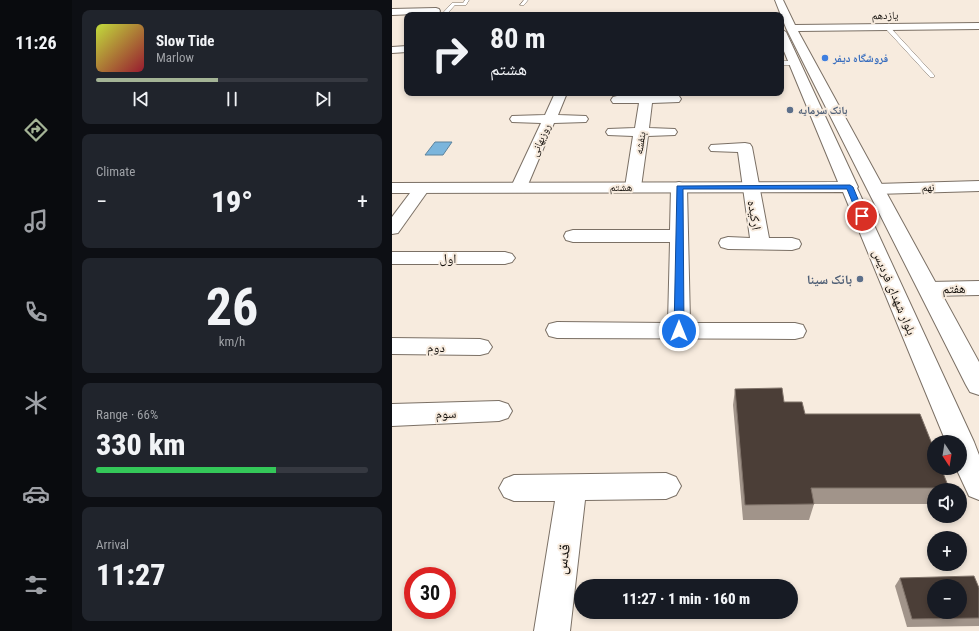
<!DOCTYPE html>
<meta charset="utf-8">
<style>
body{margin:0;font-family:"Roboto Condensed","Noto Naskh Arabic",sans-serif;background:#20242c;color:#f1f3f6;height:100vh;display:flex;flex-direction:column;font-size:15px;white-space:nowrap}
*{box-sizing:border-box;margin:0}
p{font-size:13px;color:#9ea1a6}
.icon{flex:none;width:22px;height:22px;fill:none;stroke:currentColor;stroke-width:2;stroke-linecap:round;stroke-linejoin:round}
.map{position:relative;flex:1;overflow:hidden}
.sheet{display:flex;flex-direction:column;gap:10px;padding:10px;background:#0d0f14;width:320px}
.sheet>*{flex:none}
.top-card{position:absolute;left:12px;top:12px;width:380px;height:84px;border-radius:8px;box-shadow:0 2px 6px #0003;background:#171b24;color:#f1f3f6;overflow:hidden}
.needle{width:26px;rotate:168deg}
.fabs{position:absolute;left:535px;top:435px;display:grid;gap:8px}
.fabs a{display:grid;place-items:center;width:40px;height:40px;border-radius:50%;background:#171b24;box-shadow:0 2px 6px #0003;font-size:20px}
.speed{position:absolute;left:12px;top:567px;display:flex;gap:8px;font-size:20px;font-weight:700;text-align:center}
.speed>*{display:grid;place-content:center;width:52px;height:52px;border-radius:50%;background:#171b24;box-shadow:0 2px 6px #0003;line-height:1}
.speed .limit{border:6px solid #d22;background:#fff;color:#111}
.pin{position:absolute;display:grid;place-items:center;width:34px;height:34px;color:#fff;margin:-17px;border:2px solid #fff;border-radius:50%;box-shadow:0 1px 4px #0007}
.me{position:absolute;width:44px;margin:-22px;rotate:0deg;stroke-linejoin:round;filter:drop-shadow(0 0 3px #0008)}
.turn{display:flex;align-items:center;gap:14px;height:84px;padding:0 20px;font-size:18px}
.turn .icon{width:52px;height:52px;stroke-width:2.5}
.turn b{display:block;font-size:28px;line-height:34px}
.big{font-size:30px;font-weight:800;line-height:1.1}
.sheet .tile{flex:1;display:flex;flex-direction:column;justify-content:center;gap:6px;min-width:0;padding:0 14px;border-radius:8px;background:#20242c}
.sheet .dial{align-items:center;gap:0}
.dial b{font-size:52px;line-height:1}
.song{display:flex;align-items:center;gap:12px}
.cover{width:48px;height:48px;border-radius:6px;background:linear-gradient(135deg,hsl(70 70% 55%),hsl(350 70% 35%))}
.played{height:4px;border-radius:2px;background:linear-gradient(90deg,#a4b496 45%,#363941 45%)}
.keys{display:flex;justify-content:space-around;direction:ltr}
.heat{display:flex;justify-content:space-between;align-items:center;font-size:22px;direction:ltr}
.charge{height:6px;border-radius:3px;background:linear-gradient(90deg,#34c759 66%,#363941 0)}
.trip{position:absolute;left:182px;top:579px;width:224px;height:40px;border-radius:20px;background:#171b24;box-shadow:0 2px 6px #0003;font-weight:800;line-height:40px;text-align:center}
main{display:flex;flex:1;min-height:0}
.menu{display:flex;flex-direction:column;width:72px;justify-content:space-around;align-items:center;background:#090b0e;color:#9ea1a6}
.menu .icon{width:28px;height:28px}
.menu .active{color:#a4b496}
.menu b{font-size:18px;color:#f1f3f6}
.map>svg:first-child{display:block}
.water{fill:#7bb5dc;stroke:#5c839d}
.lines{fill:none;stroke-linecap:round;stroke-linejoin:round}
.lane-casing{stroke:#7b7065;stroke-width:1}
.street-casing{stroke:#7b7065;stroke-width:2}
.secondary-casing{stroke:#7b7065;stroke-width:2}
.lane{fill:#fff;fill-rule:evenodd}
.street{fill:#fff;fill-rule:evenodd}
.secondary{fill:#fff;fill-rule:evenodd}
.wall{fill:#a1948a}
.building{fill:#4b3e37;stroke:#7f7269;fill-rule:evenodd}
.route{fill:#1a73e8;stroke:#114b97}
.shop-dot{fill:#3f7fe0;stroke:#f7ebde;stroke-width:1.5}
.service-dot{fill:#5c6f8a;stroke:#f7ebde;stroke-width:1.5}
.labels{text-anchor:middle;stroke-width:4;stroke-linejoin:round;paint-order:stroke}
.far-street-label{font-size:11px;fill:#130f0b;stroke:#f7ebde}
.far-shop-label{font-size:11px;font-weight:bold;fill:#366cbe;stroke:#f7ebde;text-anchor:start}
.far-service-label{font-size:11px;font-weight:bold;fill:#4e5e75;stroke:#f7ebde;text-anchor:start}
.street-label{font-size:13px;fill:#130f0b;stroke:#f7ebde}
.service-label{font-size:13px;font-weight:bold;fill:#4e5e75;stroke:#f7ebde;text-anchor:end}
.near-street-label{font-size:16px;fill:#130f0b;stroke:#f7ebde}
</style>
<main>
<nav class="menu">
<b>11:26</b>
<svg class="icon active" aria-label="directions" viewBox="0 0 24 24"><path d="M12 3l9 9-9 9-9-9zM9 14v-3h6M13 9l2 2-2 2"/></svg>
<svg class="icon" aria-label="music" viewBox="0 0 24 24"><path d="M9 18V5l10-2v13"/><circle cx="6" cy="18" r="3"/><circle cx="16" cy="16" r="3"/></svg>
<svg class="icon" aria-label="phone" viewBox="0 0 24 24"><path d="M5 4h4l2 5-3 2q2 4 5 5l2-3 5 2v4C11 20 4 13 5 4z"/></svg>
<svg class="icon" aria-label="climate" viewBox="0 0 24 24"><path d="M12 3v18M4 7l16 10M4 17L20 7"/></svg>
<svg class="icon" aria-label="car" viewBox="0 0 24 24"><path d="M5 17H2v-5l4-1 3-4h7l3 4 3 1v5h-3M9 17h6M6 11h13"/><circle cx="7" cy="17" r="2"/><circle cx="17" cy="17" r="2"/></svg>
<svg class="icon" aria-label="filters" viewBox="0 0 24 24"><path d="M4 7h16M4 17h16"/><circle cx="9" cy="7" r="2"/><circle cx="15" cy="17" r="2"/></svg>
</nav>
<section class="sheet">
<div class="tile">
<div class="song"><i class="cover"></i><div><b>Slow Tide</b><p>Marlow</p></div></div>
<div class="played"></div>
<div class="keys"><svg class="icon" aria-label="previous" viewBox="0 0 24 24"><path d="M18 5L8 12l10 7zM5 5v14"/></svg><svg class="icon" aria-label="pause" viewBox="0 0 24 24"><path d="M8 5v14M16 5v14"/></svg><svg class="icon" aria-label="next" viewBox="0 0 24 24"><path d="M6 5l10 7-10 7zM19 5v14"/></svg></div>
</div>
<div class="tile"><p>Climate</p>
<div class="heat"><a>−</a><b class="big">19°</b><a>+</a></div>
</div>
<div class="tile dial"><b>26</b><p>km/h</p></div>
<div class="tile"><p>Range · 66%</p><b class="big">330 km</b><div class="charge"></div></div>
<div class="tile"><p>Arrival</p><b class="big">11:27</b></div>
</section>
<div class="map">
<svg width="587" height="631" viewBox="0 0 587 631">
<rect width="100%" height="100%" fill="#f7ebde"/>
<path class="water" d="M43,142H60L51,155H33Z"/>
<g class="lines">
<defs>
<g id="lane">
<path d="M73,0H77L74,5H63L54,15H49L60,3H71Z"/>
<path d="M132,0H136L132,5H128Z"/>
<path d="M134,13H136L138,14L133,15Z"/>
<path d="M493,26H497L542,75V77H538L493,28Z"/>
<path d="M389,61H402L405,63L402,65H389Z"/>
</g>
<g id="street">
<path d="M44,8L47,9L48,11L47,13L0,15V9Z"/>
<path d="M15,46V52L0,53V47Z"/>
<path d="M163,93H175L166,115L194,116L196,119L194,122L162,123L135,187L133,190L127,192L121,190L119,187L149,123L120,122L118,119L120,116L153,115Z"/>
<path d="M283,95L287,96L289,99L287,102L260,103L257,128L283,129L285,132L283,135L256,136L249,187L247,190L241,192L235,190L233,187L241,136L216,135L214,132L216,129L243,128L247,103H221L219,100L221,97L225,96Z"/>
<path d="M353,143L358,144L360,147L377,238H400L407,240L409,244L407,248L400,250L336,249L329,247L327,243L329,239L336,237L358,238L346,152L319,151L317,148L319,145Z"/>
<path d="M587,181V191L484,194L478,193L476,189L478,185L484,184Z"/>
<path d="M287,182L293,184L295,187L298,323H403L411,325L414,331L411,337L403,339L165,338L157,336L154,330L157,324L165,322L276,323L278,242H181L174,240L172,236L174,232L181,230H278L279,187L281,184Z"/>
<path d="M30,183L36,185L38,188L6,233L0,234V217L24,185Z"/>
<path d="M0,252H113L120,254L123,258L120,262L113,264H0Z"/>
<path d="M587,281V295L537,296L530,294L527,289L530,284L537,282Z"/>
<path d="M0,338L88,339L96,341L100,347L96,353L88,355L0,354Z"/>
<path d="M107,401L116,404L120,411L116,418L107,421L0,426V404Z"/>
<path d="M274,473L284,477L289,486L284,495L274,499L193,500L178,631H142L163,501H122L112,497L107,488L112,479L122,475Z"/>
</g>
<g id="secondary">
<path d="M383,0H391L403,25L587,23V29L406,31L587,362V395L578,392L574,385L416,72L394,28Z"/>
<path d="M389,29L394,32L466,187L465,188L582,442L587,455V500L577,496L564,468H568V442H554L451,192L0,193V183L446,182L389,44Z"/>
</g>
</defs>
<use href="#lane" class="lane-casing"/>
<use href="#street" class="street-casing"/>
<use href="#secondary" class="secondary-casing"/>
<use href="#lane" class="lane"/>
<use href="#street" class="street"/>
<use href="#secondary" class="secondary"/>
</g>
<g class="wall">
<path d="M343,389L392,402L413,414L557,488L556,490H542V504H422L417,520H351L341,405Z"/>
<path d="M508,578L587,588V626L515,627L503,586Z"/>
</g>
<g class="building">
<path d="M390,388L392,402H410L413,414H528L542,449V468H549L557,488H419L422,504L353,505L343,389Z"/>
<path d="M582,576L587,588V618L520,619L508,578ZM542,586H568V612H542Z"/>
</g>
<path class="route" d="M458,185L461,187L473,216L472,217L470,218L466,216L455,189H291L292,331L290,333H284L282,331L285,186Z"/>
<circle class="shop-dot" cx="433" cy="58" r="4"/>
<g class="service-dot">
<circle cx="398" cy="110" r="4"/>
<circle cx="468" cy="279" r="4"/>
</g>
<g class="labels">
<g class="far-street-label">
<text transform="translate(493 15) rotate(-1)" y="4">یازدهم</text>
<text transform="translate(148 140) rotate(-66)" y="4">روزبهانی</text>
<text transform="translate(248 143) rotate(-81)" y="4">بنفشه</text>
<text x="229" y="191">هشتم</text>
<text transform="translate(536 187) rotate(-2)" y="4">نهم</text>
</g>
<g class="far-shop-label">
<text x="441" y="62">فروشگاه دیفر</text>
</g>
<g class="far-service-label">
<text x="406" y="114">بانک سرمایه</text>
</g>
<g class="street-label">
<text transform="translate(363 215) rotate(80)" y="5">ارکیده</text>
<text x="56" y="263">اول</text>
<text transform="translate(562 288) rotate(-1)" y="5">هفتم</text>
<text transform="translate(503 292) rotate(67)" y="5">بلوار شهدای فردیس</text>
<text transform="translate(44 347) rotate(1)" y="5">دوم</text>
<text transform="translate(54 413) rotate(-2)" y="5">سوم</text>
</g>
<g class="service-label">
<text x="460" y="284">بانک سینا</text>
</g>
<g class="near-street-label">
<text transform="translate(170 559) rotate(-82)" y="6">قدس</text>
</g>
</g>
</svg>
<div class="fabs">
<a><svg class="needle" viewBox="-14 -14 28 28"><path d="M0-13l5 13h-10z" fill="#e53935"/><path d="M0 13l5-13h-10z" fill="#9ea1a6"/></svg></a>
<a><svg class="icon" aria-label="sound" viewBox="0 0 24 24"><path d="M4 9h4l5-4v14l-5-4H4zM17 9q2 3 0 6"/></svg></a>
<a>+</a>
<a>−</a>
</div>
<div class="speed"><div class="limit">30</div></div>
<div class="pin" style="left:470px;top:216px;background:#d93025"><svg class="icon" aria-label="arrive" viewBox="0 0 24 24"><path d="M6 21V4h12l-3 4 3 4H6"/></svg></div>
<svg class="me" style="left:287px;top:331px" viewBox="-20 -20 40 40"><circle r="17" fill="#1a73e8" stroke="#fff" stroke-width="3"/><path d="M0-11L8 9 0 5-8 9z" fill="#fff"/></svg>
<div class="trip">11:27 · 1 min · 160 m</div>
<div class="top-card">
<div class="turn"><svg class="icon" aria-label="right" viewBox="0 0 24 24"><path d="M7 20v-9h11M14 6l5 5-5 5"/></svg><div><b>80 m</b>هشتم</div></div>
</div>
</div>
</main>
